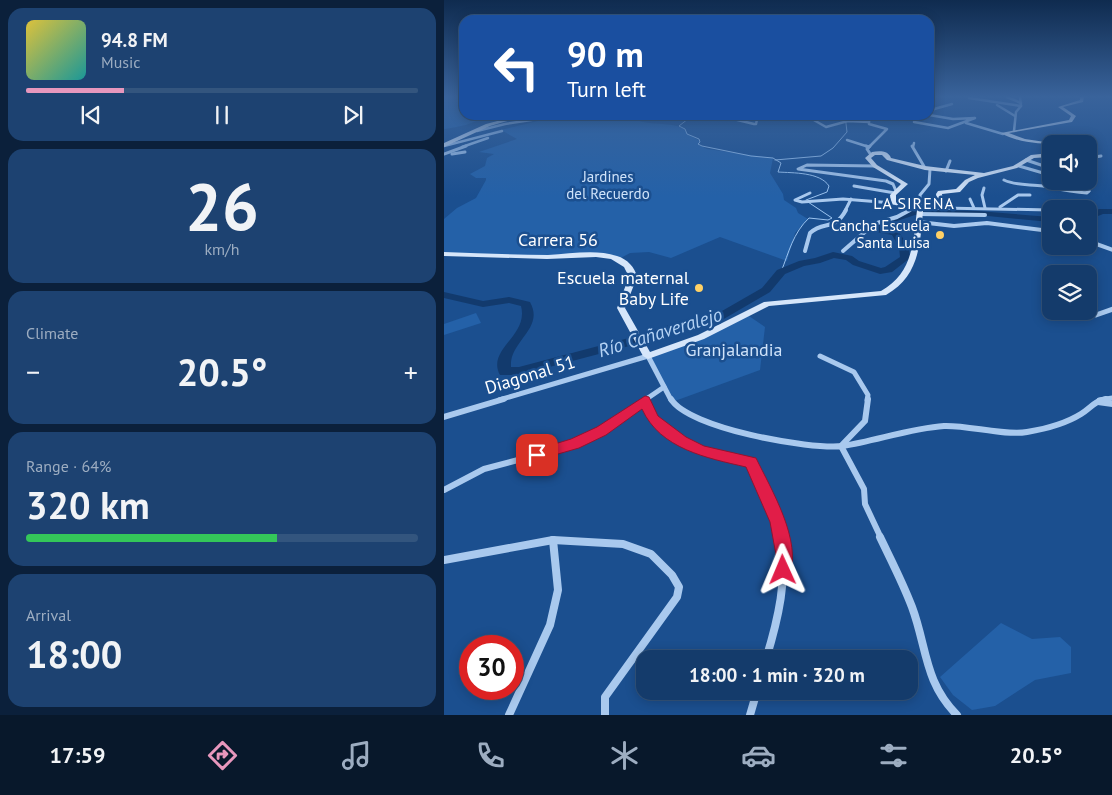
<!DOCTYPE html>
<meta charset="utf-8">
<style>
body{margin:0;font-family:"PT Sans",sans-serif;background:#1d4271;color:#f1f3f6;height:100vh;display:flex;flex-direction:column;font-size:19px;white-space:nowrap}
*{box-sizing:border-box;margin:0}
p{font-size:16px;color:#9dadc1}
.icon{flex:none;width:28px;height:28px;fill:none;stroke:currentColor;stroke-width:2;stroke-linecap:round;stroke-linejoin:round}
.map{position:relative;flex:1;overflow:hidden}
.drawer{display:flex;flex-direction:column;gap:8px;padding:8px;background:#0b203b;width:444px}
.drawer>*{flex:none}
.banner{position:absolute;left:15px;top:15px;width:475px;height:105px;border-radius:15px;box-shadow:0 2px 12px #0003,0 0 0 1px #33557e;background:#1a4fa0;color:#fff;overflow:hidden}
.fabs{position:absolute;left:598px;top:135px;display:grid;gap:10px}
.fabs a{display:grid;place-items:center;width:55px;height:55px;border-radius:10px;background:#143b6b;box-shadow:0 2px 12px #0003,0 0 0 1px #33557e;font-size:25px}
.speed{position:absolute;left:15px;top:635px;display:flex;gap:10px;font-size:25px;font-weight:700;text-align:center}
.speed>*{display:grid;place-content:center;width:65px;height:65px;border-radius:50%;background:#143b6b;box-shadow:0 2px 12px #0003,0 0 0 1px #33557e;line-height:1}
.speed .limit{border:8px solid #d22;background:#fff;color:#111}
.pin{position:absolute;display:grid;place-items:center;width:42px;height:42px;color:#fff;margin:-21px;border-radius:10px;box-shadow:0 2px 8px #0006}
.me{position:absolute;width:55px;margin:-28px;rotate:359deg;stroke-linejoin:round;filter:drop-shadow(0 0 4px #0008)}
.turn{display:flex;align-items:center;gap:18px;height:105px;padding:0 25px;font-size:22px}
.turn .icon{width:65px;height:65px;stroke-width:2.5}
.turn b{display:block;font-size:35px;line-height:42px}
.big{font-size:38px;font-weight:700;line-height:1.1}
.drawer .tile{flex:1;display:flex;flex-direction:column;justify-content:center;gap:8px;min-width:0;padding:0 18px;border-radius:15px;background:#1d4271}
.drawer .dial{align-items:center;gap:0}
.dial b{font-size:65px;line-height:1}
.song{display:flex;align-items:center;gap:15px}
.cover{width:60px;height:60px;border-radius:8px;background:linear-gradient(135deg,hsl(50 70% 55%),hsl(180 70% 35%))}
.played{height:5px;border-radius:2px;background:linear-gradient(90deg,#e797bd 25%,#33557e 25%)}
.keys{display:flex;justify-content:space-around;direction:ltr}
.heat{display:flex;justify-content:space-between;align-items:center;font-size:28px;direction:ltr}
.charge{height:8px;border-radius:4px;background:linear-gradient(90deg,#34c759 64%,#33557e 0)}
.trip{position:absolute;left:192px;top:650px;width:282px;height:50px;border-radius:15px;background:#143b6b;box-shadow:0 2px 12px #0003,0 0 0 1px #33557e;font-weight:700;line-height:50px;text-align:center}
.dock{display:flex;height:80px;justify-content:space-around;align-items:center;background:#08182b;color:#9dadc1}
.dock .icon{width:35px;height:35px}
.dock .on{color:#e797bd}
.dock b{font-size:22px;color:#f1f3f6}
main{display:flex;flex:1;min-height:0}
.map>svg:first-child{display:block}
.green{fill:#2461a8}
.lines{fill:none;stroke-linecap:round;stroke-linejoin:round}
.stream{stroke:#9cc4f0;stroke-width:1}
.river{fill:#123a6d;fill-rule:evenodd}
.street-far5{stroke:#a9c9ee;stroke-width:2.5}
.street-far4{stroke:#a9c9ee;stroke-width:3}
.street-far3{stroke:#a9c9ee;stroke-width:4}
.street-far2{stroke:#a9c9ee;stroke-width:5}
.street-far1{stroke:#a9c9ee;stroke-width:6}
.street{stroke:#a9c9ee;stroke-width:8}
.secondary{fill:#d6e6fa;fill-rule:evenodd}
.route{fill:#e11d48;stroke:#92132f}
.poi-dot{fill:#ffd166;stroke:#1b4f8f;stroke-width:2}
.labels{text-anchor:middle;stroke-width:5;stroke-linejoin:round;paint-order:stroke}
.far-park-label{font-size:15px;fill:#cfe3fa;stroke:#1b4f8f}
.far-poi-label{font-size:15px;fill:#fff;stroke:#1b4f8f;text-anchor:end}
.far-quarter-label{font-size:16px;letter-spacing:1px;fill:#fff;stroke:#1b4f8f}
.street-label{font-size:18px;fill:#fff;stroke:#1b4f8f}
.poi-label{font-size:18px;fill:#fff;stroke:#1b4f8f;text-anchor:end}
.park-label{font-size:18px;fill:#cfe3fa;stroke:#1b4f8f}
.water-label{font-size:19px;font-style:italic;fill:#b5d3f5;stroke:#1b4f8f}
</style>
<main>
<section class="drawer">
<div class="tile">
<div class="song"><i class="cover"></i><div><b>94.8 FM</b><p>Music</p></div></div>
<div class="played"></div>
<div class="keys"><svg class="icon" aria-label="previous" viewBox="0 0 24 24"><path d="M18 5L8 12l10 7zM5 5v14"/></svg><svg class="icon" aria-label="pause" viewBox="0 0 24 24"><path d="M8 5v14M16 5v14"/></svg><svg class="icon" aria-label="next" viewBox="0 0 24 24"><path d="M6 5l10 7-10 7zM19 5v14"/></svg></div>
</div>
<div class="tile dial"><b>26</b><p>km/h</p></div>
<div class="tile"><p>Climate</p>
<div class="heat"><a>−</a><b class="big">20.5°</b><a>+</a></div>
</div>
<div class="tile"><p>Range · 64%</p><b class="big">320 km</b><div class="charge"></div></div>
<div class="tile"><p>Arrival</p><b class="big">18:00</b></div>
</section>
<div class="map">
<svg width="669" height="715" viewBox="0 0 669 715">
<rect width="100%" height="100%" fill="#1b4f8f"/>
<g class="green">
<path d="M0,97H20V115H42C31,124 15,127 0,129Z"/>
<path d="M160,115H186C198,128 223,120 241,129L243,134L256,141L255,145L263,149L329,158L326,173L339,194L340,200L352,208L354,213L364,219L351,233L343,261L276,237L227,258L205,252L186,253L175,259L166,257L0,254V219L13,208L32,198L42,180V178H32L26,174L41,166L43,158L50,154L35,152L73,139L57,130L94,121Z"/>
<path d="M32,313L37,323L0,335V324Z"/>
<path d="M302,314L321,327L316,370L228,402L204,356L248,341Z"/>
<path d="M557,623L588,639L616,637L627,647V673L591,680L551,706L528,710L509,695L496,677Z"/>
</g>
<g class="lines">
<g class="stream">
<path d="M249,115L235,126L241,129L243,134L255,139L256,142L254,144L258,146L307,156L329,158L337,163L334,172C349,173 376,172 385,186L383,192L362,200"/>
<path d="M331,160L377,156L389,148L403,132L401,115"/>
<path d="M337,272C345,252 349,233 365,218L384,220L388,218L364,202"/>
</g>
<g class="river">
<path d="M655,209H669V214H659L644,220V215Z"/>
<path d="M484,210L534,211L606,217V222L534,215L484,214L471,215L435,227L454,231L465,247L466,258L448,272L436,274L409,265L402,260L390,258L376,263L360,266L341,274L326,292L278,320L253,323L189,345L75,375H56C42,349 85,336 77,306L65,303L39,307L0,298V292L39,301L65,297L86,302C101,329 65,341 67,367H75L181,339L248,318L271,315L318,288L333,270L355,261L371,258L389,252L408,256L415,261L437,268L441,267L456,257L455,247L448,235L427,231V224L467,211Z"/>
</g>
<g class="street-far5">
<path d="M527,97L525,98L577,106"/>
<path d="M563,97L577,103"/>
<path d="M553,105L571,116"/>
<path d="M273,115L310,124H312L314,115"/>
<path d="M361,115L382,127L404,121L425,122"/>
<path d="M485,115L490,109L508,104"/>
<path d="M447,118L448,115"/>
<path d="M470,122L504,128L531,118L509,119L485,115"/>
<path d="M522,123L559,134"/>
<path d="M33,131L61,124L120,115"/>
<path d="M570,131L572,112L577,106L576,97"/>
<path d="M403,140L425,147"/>
<path d="M0,146L58,131"/>
<path d="M18,147L44,138"/>
<path d="M425,147L443,129L425,124V115"/>
<path d="M469,147L470,143"/>
</g>
<g class="street-far4">
<path d="M422,146L425,147"/>
<path d="M426,146L423,149L427,155"/>
<path d="M468,146L481,168"/>
<path d="M0,154L22,146"/>
<path d="M8,154L21,152"/>
<path d="M644,158L657,156"/>
<path d="M644,159L650,168L648,172"/>
<path d="M582,160L606,168"/>
<path d="M431,166L363,165L354,169L442,181L449,184L452,191"/>
<path d="M575,166L606,175"/>
<path d="M502,171L506,161"/>
<path d="M560,180C572,186 586,184 599,186C614,189 628,192 643,193L645,191"/>
<path d="M627,181L626,185L645,191"/>
<path d="M410,186L451,193"/>
<path d="M540,188L538,195L541,208"/>
<path d="M366,193L351,200L358,202L399,199L449,203"/>
<path d="M526,199L530,208"/>
<path d="M556,207L574,195H586"/>
<path d="M498,208L606,210"/>
<path d="M476,209V195L485,184L486,169"/>
<path d="M401,211L407,199"/>
<path d="M464,211L470,208"/>
</g>
<g class="street-far3">
<path d="M475,214L541,215"/>
<path d="M475,222L510,226L543,223L606,231"/>
<path d="M644,241L669,250"/>
<path d="M361,251L366,233C380,220 390,232 402,210"/>
<path d="M399,251L430,224L453,217L466,210"/>
</g>
<g class="street-far2">
<path d="M652,315L669,309"/>
<path d="M376,356L410,372L424,395L423,400"/>
<path d="M55,400L204,356L227,400"/>
<path d="M201,400L220,387"/>
<path d="M655,400L669,398"/>
</g>
<g class="street-far1">
<path d="M227,399C244,428 365,450 399,446C431,441 468,428 500,426C524,425 560,436 583,432C601,429 621,424 637,414C648,407 649,402 662,399"/>
<path d="M424,399L421,421L397,446L420,489L421,504L437,538"/>
<path d="M201,400L210,419L237,441L258,451L307,462L329,507L338,538"/>
<path d="M654,402L669,404"/>
<path d="M0,417L60,399"/>
<path d="M0,490L40,469L108,451L158,431L203,399"/>
</g>
<g class="street">
<path d="M436,537C447,560 459,583 468,607C483,647 480,682 513,715"/>
<path d="M0,560L109,540L179,544L207,554L228,575L235,587L233,597L161,697V715"/>
<path d="M322,659C334,620 344,578 337,537"/>
<path d="M65,715L106,625L114,590L109,540"/>
<path d="M306,715L313,691"/>
</g>
<g class="secondary">
<path d="M636,97H640L639,102L619,107L632,116L628,122L565,133L581,139L615,144C597,144 574,143 557,133L625,120L627,116L614,107L636,100Z"/>
<path d="M77,115H84L46,126L0,147V143L42,124Z"/>
<path d="M428,152C435,151 444,150 447,158L481,166L540,173L569,166L587,155L606,153V157L590,158L573,168L534,178L525,182L516,192L498,194L500,209L479,211C476,246 475,276 442,295L325,306L260,339L204,359L199,356L173,308L185,277L180,267L167,259L152,257L103,259L0,256V252C35,253 69,255 104,255C127,254 151,249 173,256C183,259 191,267 193,277L181,308L206,352L254,335L320,302L437,291C469,273 469,243 473,210L447,204L446,195L457,184L429,167L421,158ZM431,155H438L443,160L481,170L531,175L521,180L512,189L494,191L492,194L494,206L476,207L452,202V195L464,184L433,165L427,158Z"/>
</g>
</g>
<linearGradient id="sky" x2="0" y2="1"><stop stop-color="#0f2b4f"/><stop offset="0.49" stop-color="#39639b"/><stop offset="1" stop-color="#39639b" stop-opacity="0"/></linearGradient>
<rect width="669" height="197" fill="url(#sky)"/>
<path class="route" d="M201,396L205,397L214,416L242,437L260,446L312,458C327,489 359,542 345,576L339,579L333,576L330,570L332,555L326,522L302,467C263,458 216,449 198,409L162,435L135,448L93,460L88,459L86,455L88,451L127,439L153,427Z"/>
<g class="poi-dot">
<circle cx="496" cy="235" r="5"/>
<circle cx="255" cy="288" r="5"/>
</g>
<g class="labels">
<g class="far-park-label">
<text x="164" y="182">Jardines<tspan x="164" dy="17">del Recuerdo</tspan></text>
</g>
<g class="far-poi-label">
<text x="486" y="231">Cancha Escuela<tspan x="486" dy="17">Santa Luisa</tspan></text>
</g>
<g class="far-quarter-label">
<text x="470" y="209">LA SIRENA</text>
</g>
<g class="street-label">
<text x="114" y="246">Carrera 56</text>
<text transform="translate(86 375) rotate(-17)" y="6">Diagonal 51</text>
</g>
<g class="poi-label">
<text x="245" y="284">Escuela maternal<tspan x="245" dy="21">Baby Life</tspan></text>
</g>
<g class="park-label">
<text x="290" y="356">Granjalandia</text>
</g>
<g class="water-label">
<text transform="translate(216 332) rotate(-17)" y="7">Río Cañaveralejo</text>
</g>
</g>
</svg>
<div class="fabs">
<a><svg class="icon" aria-label="sound" viewBox="0 0 24 24"><path d="M4 9h4l5-4v14l-5-4H4zM17 9q2 3 0 6"/></svg></a>
<a><svg class="icon" aria-label="search" viewBox="0 0 24 24"><circle cx="10" cy="10" r="6"/><path d="M15 15l6 6"/></svg></a>
<a><svg class="icon" aria-label="layers" viewBox="0 0 24 24"><path d="M12 4l9 5-9 5-9-5zM3 14l9 5 9-5"/></svg></a>
</div>
<div class="speed"><div class="limit">30</div></div>
<div class="pin" style="left:93px;top:455px;background:#d93025"><svg class="icon" aria-label="arrive" viewBox="0 0 24 24"><path d="M6 21V4h12l-3 4 3 4H6"/></svg></div>
<svg class="me" style="left:339px;top:570px" viewBox="-20 -20 40 40"><path d="M0-17L14 15 0 8-14 15z" fill="#e11d48" stroke="#fff" stroke-width="4"/></svg>
<div class="trip">18:00 · 1 min · 320 m</div>
<div class="banner">
<div class="turn"><svg class="icon" aria-label="left" viewBox="0 0 24 24"><path d="M17 20v-9H6M10 6l-5 5 5 5"/></svg><div><b>90 m</b>Turn left</div></div>
</div>
</div>
</main>
<nav class="dock">
<b>17:59</b>
<svg class="icon on" aria-label="directions" viewBox="0 0 24 24"><path d="M12 3l9 9-9 9-9-9zM9 14v-3h6M13 9l2 2-2 2"/></svg>
<svg class="icon" aria-label="music" viewBox="0 0 24 24"><path d="M9 18V5l10-2v13"/><circle cx="6" cy="18" r="3"/><circle cx="16" cy="16" r="3"/></svg>
<svg class="icon" aria-label="phone" viewBox="0 0 24 24"><path d="M5 4h4l2 5-3 2q2 4 5 5l2-3 5 2v4C11 20 4 13 5 4z"/></svg>
<svg class="icon" aria-label="climate" viewBox="0 0 24 24"><path d="M12 3v18M4 7l16 10M4 17L20 7"/></svg>
<svg class="icon" aria-label="car" viewBox="0 0 24 24"><path d="M5 17H2v-5l4-1 3-4h7l3 4 3 1v5h-3M9 17h6M6 11h13"/><circle cx="7" cy="17" r="2"/><circle cx="17" cy="17" r="2"/></svg>
<svg class="icon" aria-label="filters" viewBox="0 0 24 24"><path d="M4 7h16M4 17h16"/><circle cx="9" cy="7" r="2"/><circle cx="15" cy="17" r="2"/></svg>
<b>20.5°</b>
</nav>
